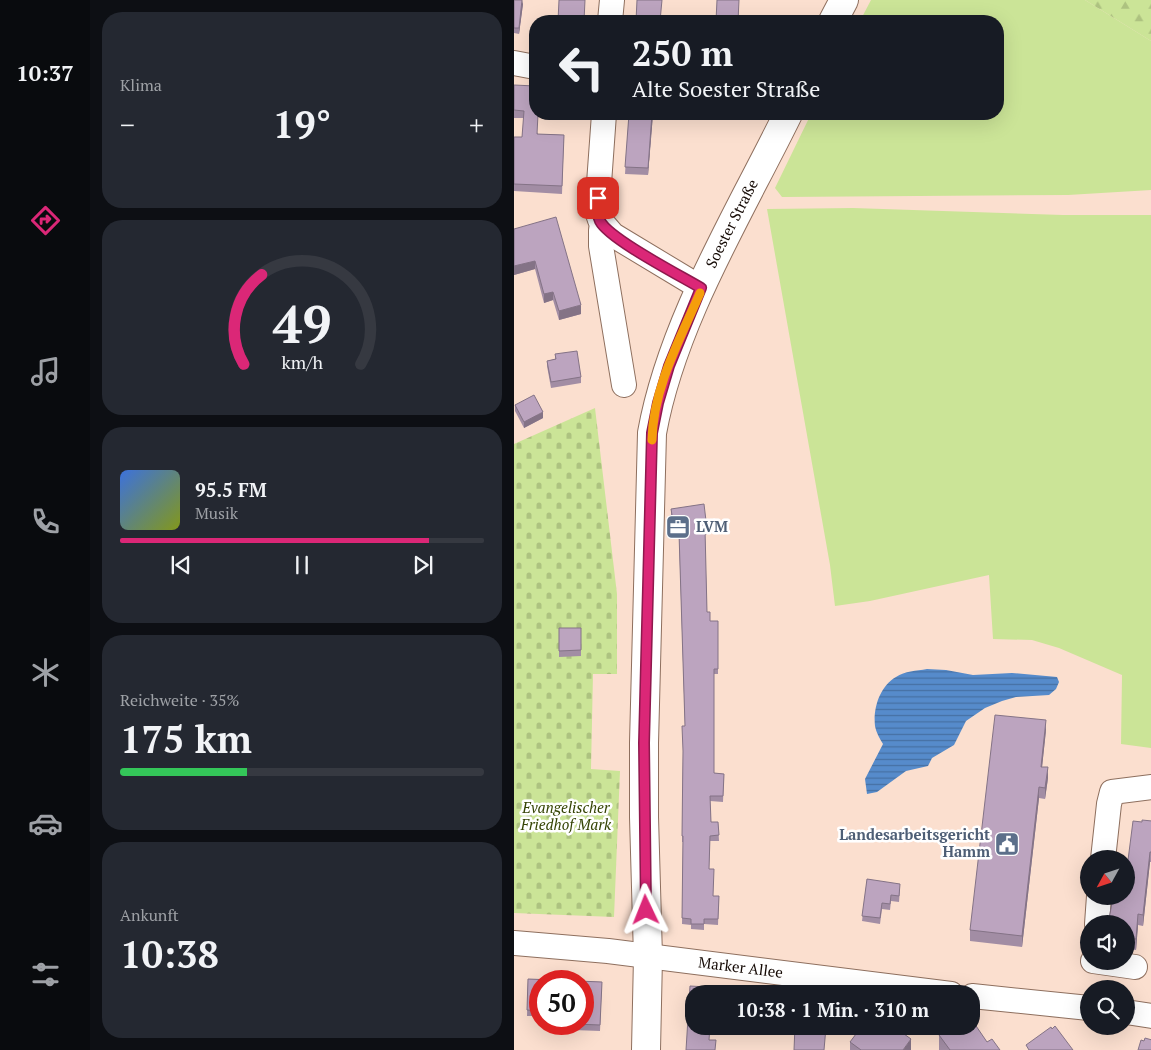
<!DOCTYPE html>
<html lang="de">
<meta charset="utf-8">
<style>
body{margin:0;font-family:"PT Serif",serif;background:#242831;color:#f1f3f6;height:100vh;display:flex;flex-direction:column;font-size:19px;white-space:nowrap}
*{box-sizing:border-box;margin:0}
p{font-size:16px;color:#9ea1a6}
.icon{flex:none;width:28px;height:28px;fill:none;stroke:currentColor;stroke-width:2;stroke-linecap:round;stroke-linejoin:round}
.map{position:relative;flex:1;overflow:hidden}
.side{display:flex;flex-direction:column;gap:12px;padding:12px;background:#0d0f14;width:424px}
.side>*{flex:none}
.banner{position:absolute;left:15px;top:15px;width:475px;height:105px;border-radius:20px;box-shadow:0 5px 20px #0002;background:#171b24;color:#f1f3f6;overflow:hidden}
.needle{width:32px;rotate:230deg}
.fabs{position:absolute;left:566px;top:850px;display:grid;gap:10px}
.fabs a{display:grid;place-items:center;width:55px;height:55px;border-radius:50%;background:#171b24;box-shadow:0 5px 20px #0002;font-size:25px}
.speed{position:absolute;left:15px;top:970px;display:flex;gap:10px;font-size:25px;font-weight:700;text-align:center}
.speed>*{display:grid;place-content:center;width:65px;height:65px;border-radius:50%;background:#171b24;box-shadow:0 5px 20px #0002;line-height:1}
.speed .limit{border:8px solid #d22;background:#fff;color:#111}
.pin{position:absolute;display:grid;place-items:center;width:42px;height:42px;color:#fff;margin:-21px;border-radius:10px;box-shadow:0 2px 8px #0006}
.me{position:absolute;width:55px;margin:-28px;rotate:358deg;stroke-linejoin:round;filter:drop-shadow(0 0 4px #0008)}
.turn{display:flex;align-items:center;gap:18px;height:105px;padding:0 20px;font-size:22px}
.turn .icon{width:65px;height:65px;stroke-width:2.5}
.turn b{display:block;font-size:35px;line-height:42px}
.big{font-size:38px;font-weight:700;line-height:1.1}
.side .card{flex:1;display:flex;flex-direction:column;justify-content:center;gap:8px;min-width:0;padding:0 18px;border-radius:20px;background:#242831}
.side .dial{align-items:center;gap:0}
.dial svg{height:130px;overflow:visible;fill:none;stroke:#363941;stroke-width:7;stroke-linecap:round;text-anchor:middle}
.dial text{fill:#f1f3f6;stroke:none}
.song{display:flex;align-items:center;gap:15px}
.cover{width:60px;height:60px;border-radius:8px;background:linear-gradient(135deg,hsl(220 70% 55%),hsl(70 70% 35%))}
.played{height:5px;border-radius:2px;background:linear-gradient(90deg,#db2777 85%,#363941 85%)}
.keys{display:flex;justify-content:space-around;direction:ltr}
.heat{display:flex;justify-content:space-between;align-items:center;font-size:28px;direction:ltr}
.charge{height:8px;border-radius:4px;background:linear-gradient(90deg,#34c759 35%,#363941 0)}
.trip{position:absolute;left:171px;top:985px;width:295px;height:50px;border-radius:20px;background:#171b24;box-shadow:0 5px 20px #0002;font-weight:700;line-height:50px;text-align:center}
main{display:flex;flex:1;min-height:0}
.tabs{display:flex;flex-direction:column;width:90px;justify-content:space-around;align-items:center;background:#090b0e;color:#9ea1a6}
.tabs .icon{width:35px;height:35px}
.tabs .selected{color:#db2777}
.tabs b{font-size:22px;color:#f1f3f6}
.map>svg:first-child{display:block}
.green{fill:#cbe497}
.forest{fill:url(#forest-firs)}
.cemetery{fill:url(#cemetery-stones)}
.water{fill:url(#water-rules)}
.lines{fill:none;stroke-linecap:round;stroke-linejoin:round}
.minor-casing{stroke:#8e6f5e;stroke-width:26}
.major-casing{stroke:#8e6f5e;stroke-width:30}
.minor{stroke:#fff;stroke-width:24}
.major{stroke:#fff;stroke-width:28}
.wall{fill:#a28da4}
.shaded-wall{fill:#847386}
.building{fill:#bca4bf;stroke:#847386}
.route-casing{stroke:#8e194d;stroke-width:12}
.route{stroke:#db2777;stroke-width:9}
.slow{stroke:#f59e0b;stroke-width:9}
.labels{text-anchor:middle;stroke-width:5;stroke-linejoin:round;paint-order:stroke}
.street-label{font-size:15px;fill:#140904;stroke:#fff}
.service-label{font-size:15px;font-weight:bold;fill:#4e5e75;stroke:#fff;text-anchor:start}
.park-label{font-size:15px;font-style:italic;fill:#344303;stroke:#fff}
</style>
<main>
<nav class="tabs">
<b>10:37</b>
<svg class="icon selected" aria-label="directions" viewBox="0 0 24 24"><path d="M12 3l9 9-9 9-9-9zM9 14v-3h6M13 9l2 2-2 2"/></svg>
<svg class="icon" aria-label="music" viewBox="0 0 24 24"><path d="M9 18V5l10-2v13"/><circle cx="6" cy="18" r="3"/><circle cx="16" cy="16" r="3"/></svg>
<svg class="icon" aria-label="phone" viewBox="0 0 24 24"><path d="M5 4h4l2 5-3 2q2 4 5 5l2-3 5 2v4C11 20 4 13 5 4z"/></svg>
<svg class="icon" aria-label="climate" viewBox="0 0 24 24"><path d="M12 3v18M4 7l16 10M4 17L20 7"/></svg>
<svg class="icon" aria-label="car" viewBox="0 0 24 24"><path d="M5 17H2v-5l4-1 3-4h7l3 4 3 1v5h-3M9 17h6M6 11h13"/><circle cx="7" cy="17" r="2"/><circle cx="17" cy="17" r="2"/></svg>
<svg class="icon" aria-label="filters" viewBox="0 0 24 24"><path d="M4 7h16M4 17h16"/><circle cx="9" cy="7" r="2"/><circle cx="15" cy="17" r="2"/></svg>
</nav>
<section class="side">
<div class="card"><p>Klima</p>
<div class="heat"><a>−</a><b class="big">19°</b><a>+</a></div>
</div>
<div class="card dial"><svg viewBox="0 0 100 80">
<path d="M14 69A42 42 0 1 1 86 69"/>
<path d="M14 69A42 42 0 0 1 25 14" stroke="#db2777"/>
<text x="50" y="56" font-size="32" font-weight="700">49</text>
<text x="50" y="72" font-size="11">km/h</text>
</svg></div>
<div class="card">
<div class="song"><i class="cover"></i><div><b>95.5 FM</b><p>Musik</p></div></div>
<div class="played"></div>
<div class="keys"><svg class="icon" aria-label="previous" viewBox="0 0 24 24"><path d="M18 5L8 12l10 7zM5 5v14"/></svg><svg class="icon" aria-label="pause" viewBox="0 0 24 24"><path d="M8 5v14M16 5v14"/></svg><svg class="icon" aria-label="next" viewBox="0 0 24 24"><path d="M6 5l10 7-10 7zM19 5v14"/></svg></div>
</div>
<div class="card"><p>Reichweite · 35%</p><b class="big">175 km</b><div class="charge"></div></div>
<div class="card"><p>Ankunft</p><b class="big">10:38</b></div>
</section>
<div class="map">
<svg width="638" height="1050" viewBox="0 0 638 1050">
<defs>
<pattern id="forest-firs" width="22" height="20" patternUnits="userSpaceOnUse" patternTransform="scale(1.25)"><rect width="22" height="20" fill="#cbe497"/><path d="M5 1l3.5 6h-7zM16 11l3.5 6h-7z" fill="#adc280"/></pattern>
<pattern id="cemetery-stones" width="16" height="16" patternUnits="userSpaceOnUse" patternTransform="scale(1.25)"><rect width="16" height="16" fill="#cbe497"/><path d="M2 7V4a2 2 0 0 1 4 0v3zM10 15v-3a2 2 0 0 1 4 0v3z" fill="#adc280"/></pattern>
<pattern id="water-rules" width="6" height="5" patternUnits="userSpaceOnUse" patternTransform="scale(1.25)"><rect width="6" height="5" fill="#568bcb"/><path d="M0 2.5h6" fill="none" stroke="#4670a3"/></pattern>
</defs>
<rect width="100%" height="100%" fill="#fbdfcf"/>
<g class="green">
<path d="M357,0H571L637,41V190L554,195L268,197L261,188L297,114H484V21H346Z"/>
<path d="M339,208L549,215H637V748L607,744L608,675L545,648L518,640L479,639L475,575L356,601L321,606L316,565L253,209Z"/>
</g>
<path class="forest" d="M571,0H637V41Z"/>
<path class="cemetery" d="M81,408L103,594V674H79L77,769L106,771L100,917L0,913V444Z"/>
<path class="water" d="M413,669L432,670L459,675L498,673L543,677L545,682L542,689L535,695L502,697L488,701L471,708L452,721L440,745L418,758L414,766L392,771L363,792L353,794L351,779L369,744C366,739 362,732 361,726C359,708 366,686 382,677C391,671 402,671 413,669Z"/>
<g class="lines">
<defs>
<g id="minor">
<path d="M96,21L98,0"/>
<path d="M0,63L21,67"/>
<path d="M90,114L83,211L86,220L99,235L187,288"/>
<path d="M91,227L87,230V246L110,385"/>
<path d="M589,859L595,804L598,792L638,787"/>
<path d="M583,924L585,896"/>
<path id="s1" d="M0,943L94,951L437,994"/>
<path d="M579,961L621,967"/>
<path d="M458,996L575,1008"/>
<path d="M612,1012L638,1016"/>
</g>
<g id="major">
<path d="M319,21L330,0"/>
<path id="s2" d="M132,1050L134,957L130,817V743L138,433C158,322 225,214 274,114"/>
</g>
</defs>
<use href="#minor" class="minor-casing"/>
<use href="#major" class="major-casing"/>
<use href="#minor" class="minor"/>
<use href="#major" class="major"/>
</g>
<g class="wall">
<path d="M0,0L9,4L5,34L0,33Z"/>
<path d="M0,85L24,134L50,135L48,194L0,191V137H8L10,118H0Z"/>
<path d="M115,114H139L134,175L111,174Z"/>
<path d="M196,114H220V117L196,115Z"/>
<path d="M0,229L67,314L45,320L39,300L30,303L21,269L0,275Z"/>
<path d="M41,354L67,377V383L37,388L33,366V361L41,359Z"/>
<path d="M1,405L29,418L10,428L1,411Z"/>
<path d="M157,509L193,529V534L191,535L193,612L196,621H204V674H200V773L210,774L209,802L196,801L197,822H204L205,841H196L195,869L199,896H205L204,925L190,924V930L177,929V925L168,924L169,842H168L169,756L171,726L165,539H161L157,515Z"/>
<path d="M45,628H67V656L45,657Z"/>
<path d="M532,730L528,767L534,778L531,799L525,798L508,947L456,941V930Z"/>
<path d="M638,821V862H636L629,926L624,925L622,950L612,949V924L600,903L613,868L628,822Z"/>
<path d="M353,879L386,889L385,902L377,901L376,910L368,909L366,924L348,921Z"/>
<path d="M14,979L88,982L86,1031L59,1030V1024L69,981H26V1016H13Z"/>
<path d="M425,1035L473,1042L486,1050H425Z"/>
<path d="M336,1042L397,1050H336Z"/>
</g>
<g class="shaded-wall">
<path d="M8,0L9,4L5,34V28Z"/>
<path d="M138,114H139L134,175V168Z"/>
<path d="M21,261V269L0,275V266Z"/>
<path d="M39,292V300L30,303V294Z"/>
<path d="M67,305V314L45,320V311Z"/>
<path d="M29,412V418L10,428V422Z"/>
<path d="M532,720V730L527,777V767Z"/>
<path d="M534,767V778L531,799V788Z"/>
<path d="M525,787V798L508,947V936Z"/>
<path d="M636,852V862L629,926V915Z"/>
<path d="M624,914V925L622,950V939Z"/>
<path d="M397,1039V1050H389Z"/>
</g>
<g class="building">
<path d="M0,0H8L5,28H0Z"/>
<path d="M45,0H71L70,21H44Z"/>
<path d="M123,0H148L146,21H122Z"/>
<path d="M203,0H225L224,21H202Z"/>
<path d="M0,85L21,86V114H24L23,134L50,135L48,186L0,184V137H8L10,111L0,110Z"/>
<path d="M115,114H138L134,168L111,167Z"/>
<path d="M42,217L67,305L45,311L39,292L30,294L21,261L0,266V229Z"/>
<path d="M63,351L67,377L37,382L33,361L42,359L41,354Z"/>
<path d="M20,395L29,412L10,422L1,405Z"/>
<path d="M190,504L193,529H191L193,612H196V621H204V669H200V773L210,774L209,796H196L197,822H204L205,835L196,836L195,869H200L199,896H205L204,919H190V924H177V919L168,918L169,836H168L169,751L168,726H171L165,533H161L157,509Z"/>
<path d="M45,628H67V650L45,651Z"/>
<path d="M481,715L532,720L527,767H534L531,788L525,787L508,936L456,930Z"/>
<path d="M628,820L638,821V852H636L629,915L624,914L622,939L612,938V924H594L598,903H600L601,896H612V868H613L619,821L628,822Z"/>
<path d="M353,879L386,884L385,896L377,895L376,904L368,903L366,918L348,916Z"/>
<path d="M14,979L88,982L86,1025L59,1024H69V981H26V1011L13,1010Z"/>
<path d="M176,986L211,988V993H218L180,994V1026H196L195,1040H202L201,1050H172Z"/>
<path d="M458,1020L473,1042L478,1039L486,1050H436L425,1035L438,1026H458Z"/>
<path d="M281,1026L312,1027L310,1050H280Z"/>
<path d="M348,1026H379L397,1039L389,1050H347L336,1042Z"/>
<path d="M541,1026L559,1050H515L512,1045L537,1027L538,1029Z"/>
<path d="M631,1038L638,1040V1050H624L627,1040L630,1041Z"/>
</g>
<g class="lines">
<defs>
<path id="route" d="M84,198C83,206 82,213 86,221C95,239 167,276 187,288L155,366L144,403L138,433L130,743L132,910"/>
</defs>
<use href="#route" class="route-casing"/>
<use href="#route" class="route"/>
<path class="slow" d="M138,440C139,388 166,339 186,293"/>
</g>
<defs>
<symbol id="office-square" viewBox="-11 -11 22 22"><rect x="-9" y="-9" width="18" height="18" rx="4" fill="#5c6f8a" stroke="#fff"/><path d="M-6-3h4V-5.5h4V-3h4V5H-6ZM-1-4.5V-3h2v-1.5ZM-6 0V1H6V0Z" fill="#fff"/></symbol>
<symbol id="civic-square" viewBox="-11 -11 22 22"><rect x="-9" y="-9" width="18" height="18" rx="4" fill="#5c6f8a" stroke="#fff"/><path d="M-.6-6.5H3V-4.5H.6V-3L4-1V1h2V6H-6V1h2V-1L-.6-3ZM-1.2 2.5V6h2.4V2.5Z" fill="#fff"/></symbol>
</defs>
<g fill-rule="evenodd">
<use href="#office-square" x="150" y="513" width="28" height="28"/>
<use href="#civic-square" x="479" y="830" width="28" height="28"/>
</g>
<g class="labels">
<g class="street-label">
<text dy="5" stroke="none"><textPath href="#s2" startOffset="842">Soester Straße</textPath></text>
<text dy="5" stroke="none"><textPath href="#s1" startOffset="228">Marker Allee</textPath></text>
</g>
<g class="service-label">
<text x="182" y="532">LVM</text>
<text x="476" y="840" text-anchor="end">Landesarbeitsgericht<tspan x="476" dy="17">Hamm</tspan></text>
</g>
<g class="park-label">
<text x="52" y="813">Evangelischer<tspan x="52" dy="17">Friedhof Mark</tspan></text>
</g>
</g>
</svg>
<div class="fabs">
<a><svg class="needle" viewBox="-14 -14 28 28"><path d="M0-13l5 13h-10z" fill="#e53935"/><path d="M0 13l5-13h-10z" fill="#9ea1a6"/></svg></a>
<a><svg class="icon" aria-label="sound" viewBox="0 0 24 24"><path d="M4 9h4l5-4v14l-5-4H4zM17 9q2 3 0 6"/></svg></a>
<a><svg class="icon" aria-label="search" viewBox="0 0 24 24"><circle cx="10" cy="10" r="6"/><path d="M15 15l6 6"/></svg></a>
</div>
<div class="speed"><div class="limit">50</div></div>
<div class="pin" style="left:84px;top:198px;background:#d93025"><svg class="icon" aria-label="arrive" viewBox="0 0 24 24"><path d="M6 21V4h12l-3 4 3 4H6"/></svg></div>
<svg class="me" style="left:132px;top:910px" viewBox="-20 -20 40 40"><path d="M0-17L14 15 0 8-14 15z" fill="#db2777" stroke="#fff" stroke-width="4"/></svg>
<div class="trip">10:38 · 1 Min. · 310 m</div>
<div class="banner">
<div class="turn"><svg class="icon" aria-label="left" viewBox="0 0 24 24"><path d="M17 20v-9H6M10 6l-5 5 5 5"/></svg><div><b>250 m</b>Alte Soester Straße</div></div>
</div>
</div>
</main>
